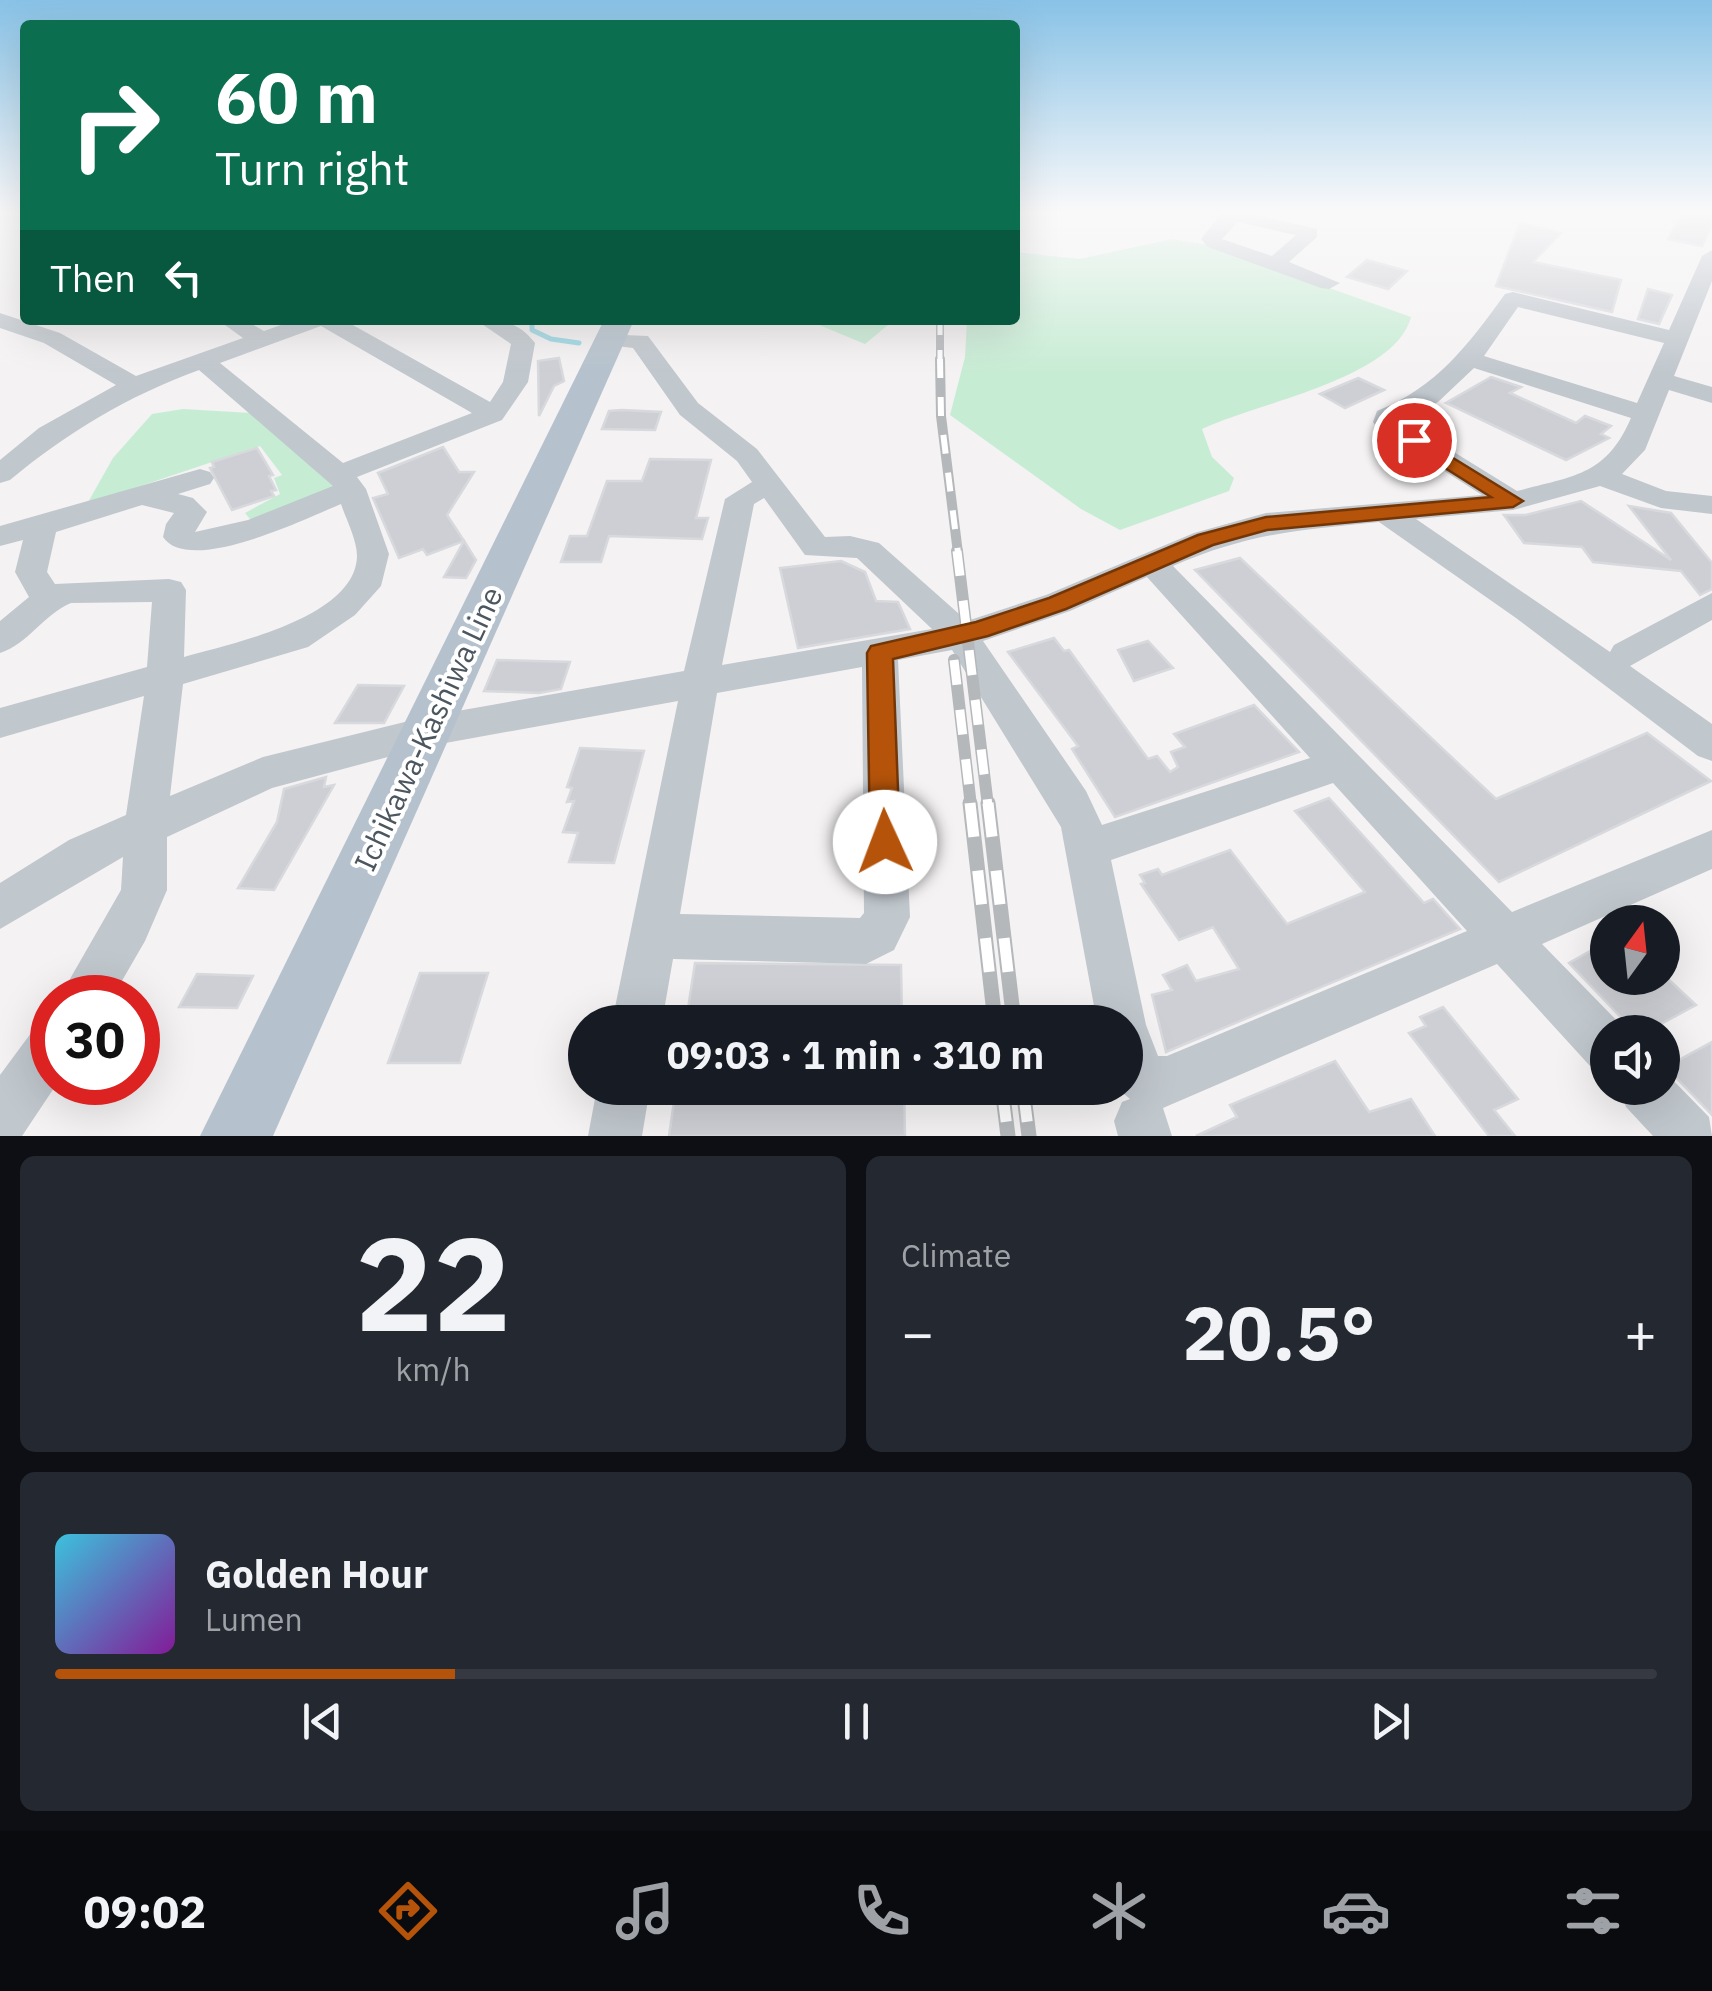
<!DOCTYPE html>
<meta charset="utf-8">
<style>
body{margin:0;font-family:"IBM Plex Sans",sans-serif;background:#242831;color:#f1f3f6;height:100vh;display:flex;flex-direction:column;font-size:38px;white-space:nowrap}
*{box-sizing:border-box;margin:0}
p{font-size:32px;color:#9ea1a6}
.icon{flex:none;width:55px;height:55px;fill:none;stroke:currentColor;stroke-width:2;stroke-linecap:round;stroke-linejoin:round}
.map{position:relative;height:1136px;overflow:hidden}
.details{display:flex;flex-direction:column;gap:20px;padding:20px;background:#0d0f14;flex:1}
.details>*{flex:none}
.guide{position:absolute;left:20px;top:20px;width:1000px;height:305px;border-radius:10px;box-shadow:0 10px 40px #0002;background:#0b6e4f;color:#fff;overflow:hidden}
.needle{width:65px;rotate:15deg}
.fabs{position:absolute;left:1590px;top:905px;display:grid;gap:20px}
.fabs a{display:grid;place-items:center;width:90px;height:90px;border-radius:50%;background:#171b24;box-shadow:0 10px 40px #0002;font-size:50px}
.speed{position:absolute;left:30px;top:975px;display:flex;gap:20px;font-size:50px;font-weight:700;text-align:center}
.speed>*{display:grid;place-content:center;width:130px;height:130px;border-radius:50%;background:#171b24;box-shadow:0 10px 40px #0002;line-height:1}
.speed .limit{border:15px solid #d22;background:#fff;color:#111}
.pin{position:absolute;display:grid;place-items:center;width:85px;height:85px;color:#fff;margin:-42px;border:5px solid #fff;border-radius:50%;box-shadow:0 2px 10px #0007}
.me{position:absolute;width:110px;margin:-55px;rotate:358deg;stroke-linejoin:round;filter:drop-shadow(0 0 8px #0008)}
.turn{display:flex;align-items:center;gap:35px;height:210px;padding:0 30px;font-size:45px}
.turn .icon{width:130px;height:130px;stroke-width:2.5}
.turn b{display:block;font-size:70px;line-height:85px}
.then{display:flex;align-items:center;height:95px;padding:0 30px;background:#0003;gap:20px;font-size:38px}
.big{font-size:75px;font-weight:700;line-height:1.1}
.details .card{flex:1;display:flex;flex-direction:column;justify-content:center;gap:15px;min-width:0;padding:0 35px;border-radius:15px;background:#242831}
.details .dial{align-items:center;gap:0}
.dial b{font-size:130px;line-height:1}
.song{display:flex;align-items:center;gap:30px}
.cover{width:120px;height:120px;border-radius:15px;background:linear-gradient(135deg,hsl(190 70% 55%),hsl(290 70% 35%))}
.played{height:10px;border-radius:5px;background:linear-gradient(90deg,#b45309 25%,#363941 25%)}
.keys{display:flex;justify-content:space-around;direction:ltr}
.heat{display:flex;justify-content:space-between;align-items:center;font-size:55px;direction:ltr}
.details .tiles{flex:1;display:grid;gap:20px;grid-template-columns:1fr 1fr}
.card:last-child{grid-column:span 2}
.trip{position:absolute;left:568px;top:1005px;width:575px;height:100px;border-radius:50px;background:#171b24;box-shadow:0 10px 40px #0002;font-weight:700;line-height:100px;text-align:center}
.menu{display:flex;height:160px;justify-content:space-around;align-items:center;background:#090b0e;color:#9ea1a6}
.menu .icon{width:70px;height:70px}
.menu .on{color:#b45309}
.menu b{font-size:45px;color:#f1f3f6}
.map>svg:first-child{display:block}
.green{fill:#c7ecd4}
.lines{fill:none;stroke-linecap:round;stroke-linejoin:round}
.stream{stroke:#99d7e3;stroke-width:5}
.building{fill:#cdcfd4;stroke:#d7d9dd;stroke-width:2.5}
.minor{fill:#c0c7cd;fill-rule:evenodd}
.major{fill:#b5c2cd;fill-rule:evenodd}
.rail-far3-casing{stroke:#b5b8bb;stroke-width:8}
.rail-far2-casing{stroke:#b5b8bb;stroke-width:10}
.rail-far1-casing{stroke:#b5b8bb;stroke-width:12}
.rail-casing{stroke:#b5b8bb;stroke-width:15}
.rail-far3{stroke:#fff;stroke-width:5;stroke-dasharray:15;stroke-linecap:butt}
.rail-far2{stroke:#fff;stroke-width:6;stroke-dasharray:19;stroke-linecap:butt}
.rail-far1{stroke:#fff;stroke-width:9;stroke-dasharray:25;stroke-linecap:butt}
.rail{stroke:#fff;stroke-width:11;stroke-dasharray:34;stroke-linecap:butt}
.route{fill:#b45309;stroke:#753606;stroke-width:2.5}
.labels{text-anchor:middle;stroke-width:8;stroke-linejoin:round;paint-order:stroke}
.street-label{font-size:30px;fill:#4c565e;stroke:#fff}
</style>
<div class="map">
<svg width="1712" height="1136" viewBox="0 0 1712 1136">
<rect width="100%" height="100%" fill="#f4f2f3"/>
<g class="green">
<path d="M1172,239L1205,244L1411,317C1395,379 1256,403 1202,429L1212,457L1234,478L1229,491L1120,530L1081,509L950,415L965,357L967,320H1015V252L1080,259Z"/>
<path d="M807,320H894L865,344Z"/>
<path d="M183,409L251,413L338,490L255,525L245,513L280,494L274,478L282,475L260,446L87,504L113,458L152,414Z"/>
</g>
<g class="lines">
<path class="stream" d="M532,320V330L551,339L579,343"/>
</g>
<g class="building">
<path d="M1682,214H1712V226L1702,246L1668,239Z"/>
<path d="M1520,223L1561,233L1533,262L1621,280L1612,312L1496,286Z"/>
<path d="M1367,260L1407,271L1388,289L1347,277Z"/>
<path d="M1648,289L1672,295L1659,324L1638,319Z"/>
<path d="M559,358L564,381L554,386L539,416L538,361Z"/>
<path d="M1491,377L1521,387L1510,393L1576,423L1585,416L1611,426L1601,434L1609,438L1566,460L1446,403Z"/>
<path d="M1358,378L1384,390L1345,408L1320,394Z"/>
<path d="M609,411L622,410L661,412L655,430L602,429Z"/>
<path d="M443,447L459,472H474L447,515L464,541L427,555L423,549L399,558L373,498L388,494L378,473Z"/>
<path d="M257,448L273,475L269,476L276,490L271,491L274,496L232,510L210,468L214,467L212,462Z"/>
<path d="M650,459L711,460L696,518H708L702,539L609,536L601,562H561L570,536H587L607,481H642Z"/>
<path d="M1581,501L1671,560L1629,506L1671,513L1712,563V589L1700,595L1681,571L1593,562L1582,547L1524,543L1504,515H1526Z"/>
<path d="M464,541L476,560L466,578L444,577Z"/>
<path d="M1240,558L1496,799L1647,733L1711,781L1499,882L1195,570Z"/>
<path d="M841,561L865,572L876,601L898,602L910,629L798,648L780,568Z"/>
<path d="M1054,638L1064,651L1069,650L1148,759L1157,756L1170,772L1178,767L1171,752L1185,747L1174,734L1254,705L1299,752L1115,817L1072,749L1078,746L1008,652Z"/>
<path d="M1148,641L1173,668L1134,681L1118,650Z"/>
<path d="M497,660L570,662L561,689L539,693L484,691Z"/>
<path d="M358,685L404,686L384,723H335Z"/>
<path d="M580,748L644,751L614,863L569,862L578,833L563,832L574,801L567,802L572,788L567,787Z"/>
<path d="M326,777L324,787L334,785L274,890L238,888L277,822L284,789Z"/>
<path d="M1329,798L1424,903L1433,899L1460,929L1166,1052L1152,995L1172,990L1163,975L1187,965L1196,981L1239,969L1213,927L1179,940L1141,884L1145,883L1140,875L1158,869L1162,875L1230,850L1287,924L1365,892L1295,811Z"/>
<path d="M1608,941V978H1667L1696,1005L1646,1032H1635L1569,963Z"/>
<path d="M695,963L901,965L902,1022H686Z"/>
<path d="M420,973H488L460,1063H388Z"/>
<path d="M197,974L253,976L237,1008L179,1007Z"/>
<path d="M1443,1007L1518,1099L1494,1110L1515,1136H1489L1409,1033L1426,1026L1420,1017Z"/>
<path d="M1712,1042V1115L1666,1067Z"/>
<path d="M1335,1061L1369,1112L1411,1099L1435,1136H1196L1237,1117L1230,1105Z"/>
<path d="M676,1088H904L905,1136H669Z"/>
</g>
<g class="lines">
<g class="minor">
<path d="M1221,214H1252L1317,229V237L1289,262L1340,283L1329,289L1321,288L1208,247L1201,239ZM1238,222L1296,235L1272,256L1222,239Z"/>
<path d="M1712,250V281L1674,376L1712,387V403L1669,390L1645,450L1622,474L1666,491L1712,496V514L1661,508L1600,486L1513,510L1416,519L1610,652L1614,645L1712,593V620L1630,666L1712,724V761L1698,756L1516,618L1379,522C1299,530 1249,533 1173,566L1512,912L1712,830V869L1542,944L1626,1030L1608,1032V1074L1590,1066L1497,964L1163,1108L1172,1136H1118L1114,1121L1122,1102L1130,1099L1117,1088H1125V1022H1097L1061,827L952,650L898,660L910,917L894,950L866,964L673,959L662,1022H612L678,701L429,746L272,788L167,837V890L145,941L112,998H59L121,890L123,857L0,929V883L69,840L126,815L144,696L0,738V708L147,667L152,602L71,603C44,614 28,644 0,653V621L29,597L15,572L23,540L0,546V526L200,469L210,472L214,478L210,484L178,494L193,498L207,512L195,532L248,520L333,486L199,370C128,396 68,432 10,480L0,483V460L39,428L116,385L44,343L0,328V313L60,333L136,376L243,338L218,320H245L264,331L295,320H344L490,402L503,382L511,344L476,320C502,320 518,321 535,343L528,382L502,420L357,477L366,489L389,554L381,586L355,615L308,647L183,684L170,796L263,757L429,716L684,671L725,499L752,482L737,461L680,415L633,348L601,344L597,339L601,334L648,336L698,403L757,449L825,537L850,536L879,543L967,621L1046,595L1194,533L1266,513L1482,495L1377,428L1373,422L1377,411C1437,387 1468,345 1505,294L1513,292L1669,330L1702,256ZM1518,307L1664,343L1637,403L1484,356ZM321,326L472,413L343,463L220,363ZM1474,368L1631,418C1606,476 1573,476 1517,491L1402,420L1438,402ZM764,498L805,555L857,558L932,629L722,665L754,504ZM341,504C346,519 357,540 357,556C356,618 230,644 184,657L186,590L181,582L169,579L55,584L47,572L56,532L142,505L174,513L166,524L163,537C189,576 307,518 341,504ZM1147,577L1310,758L1102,825L1086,791L983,641L1070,611ZM862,667L864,913L860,918L680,914L717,693ZM1333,783L1467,931L1167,1056H1158L1146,1025L1111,860Z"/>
<path d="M52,1021V1082H58L22,1136H0V1075L34,1029Z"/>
<path d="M1662,1069L1709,1117L1712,1136H1653L1626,1107L1619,1088H1662Z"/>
<path d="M597,1088H650L642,1136H588Z"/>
</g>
<path class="major" d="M604,320H634L273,1136H200Z"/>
<defs>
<path id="rail-far3" d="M940,320V361"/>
<path id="rail-far2" d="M940,359L941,416L958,553"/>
<g id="rail-far1">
<path d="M957,551L988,806"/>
<path d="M954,660L971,806"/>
</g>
<g id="rail">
<path d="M970,803L995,1022"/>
<path d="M988,803L1014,1022"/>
<path d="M1002,1088L1008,1136"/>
<path d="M1023,1088L1029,1136"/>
</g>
</defs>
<use href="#rail-far3" class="rail-far3-casing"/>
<use href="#rail-far2" class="rail-far2-casing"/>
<use href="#rail-far1" class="rail-far1-casing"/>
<use href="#rail" class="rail-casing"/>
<use href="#rail-far3" class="rail-far3"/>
<use href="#rail-far2" class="rail-far2"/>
<use href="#rail-far1" class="rail-far1"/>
<use href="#rail" class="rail"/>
</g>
<linearGradient id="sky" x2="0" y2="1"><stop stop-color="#88c2e6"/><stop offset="0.57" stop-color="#faf9fa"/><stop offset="1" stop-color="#faf9fa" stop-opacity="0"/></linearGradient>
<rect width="1712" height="373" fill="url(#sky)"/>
<path class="route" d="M1414,434L1523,501L1513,507L1267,530L1213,545L1066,609L988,636L893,659L900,842L895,851L885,855L874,851L870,842L867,653L871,646L976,622L1049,598L1198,535L1266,517L1491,497L1407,444V435Z"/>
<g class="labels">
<g class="street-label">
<text transform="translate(429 729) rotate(-65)" y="10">Ichikawa-Kashiwa Line</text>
</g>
</g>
</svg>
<div class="fabs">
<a><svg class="needle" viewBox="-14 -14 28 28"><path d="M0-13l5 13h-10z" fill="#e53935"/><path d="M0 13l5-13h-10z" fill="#9ea1a6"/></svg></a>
<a><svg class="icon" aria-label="sound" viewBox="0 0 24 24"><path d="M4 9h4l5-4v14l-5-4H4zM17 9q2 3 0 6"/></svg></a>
</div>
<div class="speed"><div class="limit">30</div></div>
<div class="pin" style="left:1414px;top:440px;background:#d93025"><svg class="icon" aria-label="arrive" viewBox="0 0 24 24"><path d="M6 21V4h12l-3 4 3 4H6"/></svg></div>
<svg class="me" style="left:885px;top:842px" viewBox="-20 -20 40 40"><circle r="19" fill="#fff"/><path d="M0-13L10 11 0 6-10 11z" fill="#b45309"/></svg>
<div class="trip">09:03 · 1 min · 310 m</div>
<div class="guide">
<div class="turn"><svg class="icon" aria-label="right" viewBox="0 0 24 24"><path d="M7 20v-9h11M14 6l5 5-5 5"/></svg><div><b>60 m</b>Turn right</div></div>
<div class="then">Then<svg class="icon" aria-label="left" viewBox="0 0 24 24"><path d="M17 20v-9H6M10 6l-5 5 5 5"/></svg></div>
</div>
</div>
<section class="details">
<div class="tiles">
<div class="card dial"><b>22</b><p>km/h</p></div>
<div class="card"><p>Climate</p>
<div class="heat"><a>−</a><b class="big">20.5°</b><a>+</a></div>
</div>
<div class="card">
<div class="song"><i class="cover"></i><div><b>Golden Hour</b><p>Lumen</p></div></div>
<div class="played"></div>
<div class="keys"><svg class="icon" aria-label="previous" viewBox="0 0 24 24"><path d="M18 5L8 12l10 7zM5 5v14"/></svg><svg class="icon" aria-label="pause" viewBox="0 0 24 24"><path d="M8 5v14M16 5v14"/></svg><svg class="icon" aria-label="next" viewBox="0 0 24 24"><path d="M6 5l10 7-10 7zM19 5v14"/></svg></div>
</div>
</div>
</section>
<nav class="menu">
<b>09:02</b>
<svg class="icon on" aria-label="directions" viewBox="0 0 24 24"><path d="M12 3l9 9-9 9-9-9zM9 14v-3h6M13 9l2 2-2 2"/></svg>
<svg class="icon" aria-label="music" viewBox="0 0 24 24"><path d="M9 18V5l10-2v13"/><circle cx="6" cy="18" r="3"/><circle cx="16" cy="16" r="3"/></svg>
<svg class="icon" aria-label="phone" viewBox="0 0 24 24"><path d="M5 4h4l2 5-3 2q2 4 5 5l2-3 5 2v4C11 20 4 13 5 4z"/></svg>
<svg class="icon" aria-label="climate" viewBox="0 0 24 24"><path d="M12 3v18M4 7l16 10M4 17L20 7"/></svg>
<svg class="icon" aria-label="car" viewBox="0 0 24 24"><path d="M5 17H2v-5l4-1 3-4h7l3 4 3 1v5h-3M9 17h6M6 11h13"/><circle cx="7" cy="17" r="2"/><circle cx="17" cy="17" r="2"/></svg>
<svg class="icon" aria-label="filters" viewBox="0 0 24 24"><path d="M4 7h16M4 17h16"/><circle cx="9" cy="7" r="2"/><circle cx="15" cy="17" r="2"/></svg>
</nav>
